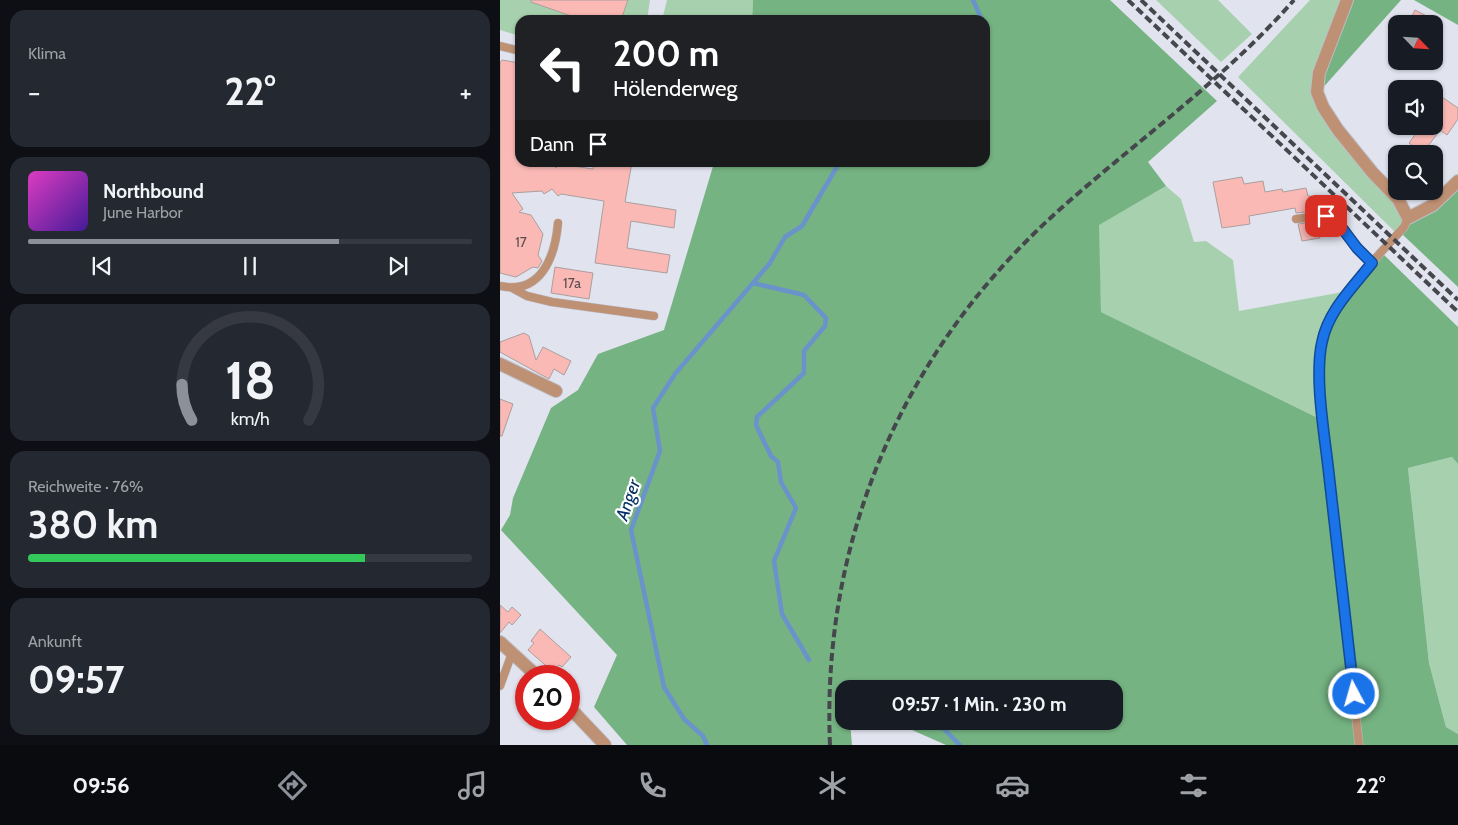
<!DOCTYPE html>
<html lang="de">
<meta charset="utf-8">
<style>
body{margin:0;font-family:Cabin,sans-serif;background:#242831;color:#f1f3f6;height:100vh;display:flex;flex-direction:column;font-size:19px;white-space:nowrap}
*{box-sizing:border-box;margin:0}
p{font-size:16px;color:#9ea1a6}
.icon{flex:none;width:28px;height:28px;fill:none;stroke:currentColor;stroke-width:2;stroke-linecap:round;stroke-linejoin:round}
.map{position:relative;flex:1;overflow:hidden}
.side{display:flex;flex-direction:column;gap:10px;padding:10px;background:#0d0f14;width:500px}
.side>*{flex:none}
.hud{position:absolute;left:15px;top:15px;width:475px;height:152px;border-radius:15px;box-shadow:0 1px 4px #0004;background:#202124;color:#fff;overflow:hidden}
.needle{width:32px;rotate:115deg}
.tools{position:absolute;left:888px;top:15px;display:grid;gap:10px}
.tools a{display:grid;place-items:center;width:55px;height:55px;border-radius:10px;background:#171b24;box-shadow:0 1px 4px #0004;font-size:25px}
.speed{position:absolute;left:15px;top:665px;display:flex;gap:10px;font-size:25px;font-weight:700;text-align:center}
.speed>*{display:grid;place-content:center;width:65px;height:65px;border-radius:50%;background:#171b24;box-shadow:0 1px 4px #0004;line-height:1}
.speed .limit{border:8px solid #d22;background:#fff;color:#111}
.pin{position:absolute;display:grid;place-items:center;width:42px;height:42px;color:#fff;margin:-21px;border-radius:10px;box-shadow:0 2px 8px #0006}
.me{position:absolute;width:55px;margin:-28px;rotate:354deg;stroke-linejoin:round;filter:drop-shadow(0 0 4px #0008)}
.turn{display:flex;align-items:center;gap:18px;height:105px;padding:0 15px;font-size:22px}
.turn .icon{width:65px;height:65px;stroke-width:2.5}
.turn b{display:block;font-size:35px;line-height:42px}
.then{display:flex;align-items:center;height:48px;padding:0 15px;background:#0003;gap:10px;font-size:19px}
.big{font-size:38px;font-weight:700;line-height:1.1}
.side .tile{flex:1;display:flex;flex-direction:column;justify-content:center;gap:8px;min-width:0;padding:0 18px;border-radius:15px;background:#242831}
.side .dial{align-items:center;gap:0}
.dial svg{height:130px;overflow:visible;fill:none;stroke:#363941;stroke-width:7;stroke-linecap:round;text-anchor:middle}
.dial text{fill:#f1f3f6;stroke:none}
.song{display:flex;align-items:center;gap:15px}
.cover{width:60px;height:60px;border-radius:8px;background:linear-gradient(135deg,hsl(310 70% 55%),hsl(260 70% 35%))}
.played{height:5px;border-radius:2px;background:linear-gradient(90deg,#8c9099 70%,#363941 70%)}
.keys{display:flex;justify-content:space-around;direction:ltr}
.heat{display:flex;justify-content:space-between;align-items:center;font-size:28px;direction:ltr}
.charge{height:8px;border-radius:4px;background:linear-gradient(90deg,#34c759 76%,#363941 0)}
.trip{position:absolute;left:335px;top:680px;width:288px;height:50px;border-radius:15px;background:#171b24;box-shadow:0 1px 4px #0004;font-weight:700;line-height:50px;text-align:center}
.tabs{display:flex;height:80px;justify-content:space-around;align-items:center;background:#090b0e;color:#9ea1a6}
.tabs .icon{width:35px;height:35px}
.tabs .selected{color:#8c9099}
.tabs b{font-size:22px;color:#f1f3f6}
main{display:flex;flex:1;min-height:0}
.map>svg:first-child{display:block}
.green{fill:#a7d1ae}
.forest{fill:#75b382;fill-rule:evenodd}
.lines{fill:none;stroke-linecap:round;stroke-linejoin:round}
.stream{stroke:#6993ca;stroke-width:4.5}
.building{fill:#fab9b5;stroke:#ab9f9e}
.service-casing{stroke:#bcbec7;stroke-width:9}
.minor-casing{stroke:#bcbec7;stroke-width:14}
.service{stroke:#bf9174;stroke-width:8}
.minor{stroke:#bf9174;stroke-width:12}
.rail{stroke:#45474c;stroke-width:4;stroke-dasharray:8 4;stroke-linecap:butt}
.route-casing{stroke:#114b97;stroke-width:12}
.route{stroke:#1a73e8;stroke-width:9}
.labels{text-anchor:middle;stroke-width:4.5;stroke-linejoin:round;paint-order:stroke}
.number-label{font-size:14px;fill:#5c4d4f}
.water-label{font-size:18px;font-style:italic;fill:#053063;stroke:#fff}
</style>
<main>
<section class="side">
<div class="tile"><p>Klima</p>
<div class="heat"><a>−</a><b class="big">22°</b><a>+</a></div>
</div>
<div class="tile">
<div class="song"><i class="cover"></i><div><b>Northbound</b><p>June Harbor</p></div></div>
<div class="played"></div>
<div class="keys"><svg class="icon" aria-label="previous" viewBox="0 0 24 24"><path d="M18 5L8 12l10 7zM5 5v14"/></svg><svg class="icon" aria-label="pause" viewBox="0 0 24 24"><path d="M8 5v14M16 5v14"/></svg><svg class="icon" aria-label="next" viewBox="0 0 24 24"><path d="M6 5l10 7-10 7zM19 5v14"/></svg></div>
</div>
<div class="tile dial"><svg viewBox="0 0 100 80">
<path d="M14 69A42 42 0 1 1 86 69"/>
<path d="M14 69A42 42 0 0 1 8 47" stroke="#8c9099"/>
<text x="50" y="56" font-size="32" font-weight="700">18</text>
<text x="50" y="72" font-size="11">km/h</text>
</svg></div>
<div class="tile"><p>Reichweite · 76%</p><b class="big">380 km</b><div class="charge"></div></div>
<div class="tile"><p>Ankunft</p><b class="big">09:57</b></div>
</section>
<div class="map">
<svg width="958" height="745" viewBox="0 0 958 745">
<rect width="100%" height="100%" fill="#e1e3ee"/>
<g class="green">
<path d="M0,0H150L147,20H20V36L0,30Z"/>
<path d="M167,0H253L252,20H162Z"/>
<path d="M656,0H718L752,34L721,62Z"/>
<path d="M810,0H844L815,92L906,218L897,234L738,77Z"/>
<path d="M666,186L681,199L694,242L706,241L733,260L739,311L843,292L827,320L820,419L601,312L598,225Z"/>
<path d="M952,457L958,464V734L946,727L929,663L908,468Z"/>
</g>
<g class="forest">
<path d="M253,0H610L717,101L648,162L666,186L599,225L601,312L820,419C821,388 817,351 831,323C842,297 865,275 883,254L958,327V464L952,457L908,468L929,663L946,727L958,734V745H446L403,726L350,722L352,745H127L94,707L117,655L1,530L10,515L13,498L51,408L78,390L98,354L164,330L214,163L485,162V20H252ZM344,689H614V721H344Z"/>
<path d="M851,0H901L820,91L821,73Z"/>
<path d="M914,0H958V25Z"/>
<path d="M958,185V287L902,234L910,219Z"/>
</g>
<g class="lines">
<g class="stream">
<path d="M473,0L482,20"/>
<path d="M485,29L487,35L485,38"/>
<path d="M393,162H395"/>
<path d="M253,283L304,295L326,318L325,326L304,351V373L257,417L256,425L271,456L278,462L281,482L296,508L274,561L282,614L309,660"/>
<path d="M344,683L361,689"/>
<path d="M436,721L460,745"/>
<path d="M207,745L203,736L184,719L164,687L131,530L160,451L153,408L175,374L270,263L285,237L302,226L338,165L344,162"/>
</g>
</g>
<g class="building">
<path d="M31,0H128L121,20H76L77,18L31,2Z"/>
<path d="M915,10L942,24H908Z"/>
<path d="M2,60L20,63V162H52L56,168L60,164L93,169L94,162H132L125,202L176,210L174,228L131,221L127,248L170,255L167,273L95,263L104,201L61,194L58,196L52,189L44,194L42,191L12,193L23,209L19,212L31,215L43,234L38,255L42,261L38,268L33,267L16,277L0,273V63Z"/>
<path d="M942,97L958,108V119L947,135L940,130L923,153L909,143L921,126H934V109Z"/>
<path d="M742,177L744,184L763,181L765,192L782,189L783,192L806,188L808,196H810L813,211L796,213L795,208L749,216L750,224L722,228L713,182Z"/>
<path d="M815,222L817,224L820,238L802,241L798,224Z"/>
<path d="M55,267L93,273L89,299L51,293Z"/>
<path d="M24,333L29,336L36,360L43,347L71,361L64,375L54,369L49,379L0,352V342Z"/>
<path d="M0,399L13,404L2,436H0Z"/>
<path d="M0,605L8,612L12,607L21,615L12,625L9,622L0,633Z"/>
<path d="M40,629L71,657L62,667L59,665L53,672L28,650L34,643L31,641Z"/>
</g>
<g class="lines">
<defs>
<g id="service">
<path d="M0,46L20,51"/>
<path d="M796,219L826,215C844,230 856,247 872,263"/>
<path d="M0,286C41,295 55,257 58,223"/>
<path d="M14,289L27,296L52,302L154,316"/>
<path d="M0,686L12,653"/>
<path d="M859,745C851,667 842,590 833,512C827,463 809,366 828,321C841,292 882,252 904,227L908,218"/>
</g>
<g id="minor">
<path d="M847,0L819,73L817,92L823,107L838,130L872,172L898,199L908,218L933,205L958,181"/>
<path d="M0,364L56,391"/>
<path d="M0,642L37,676"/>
<path d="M69,707L105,745"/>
</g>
</defs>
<use href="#service" class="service-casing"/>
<use href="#minor" class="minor-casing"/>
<use href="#service" class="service"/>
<use href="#minor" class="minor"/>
<g class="rail">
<path d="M628,0L958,312"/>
<path d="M641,0L958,300"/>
<path d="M330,745C321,539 404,349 557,212C636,141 724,80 794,0"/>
</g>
</g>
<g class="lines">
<defs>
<path id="route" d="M826,216L842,228L857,248L872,263C853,287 828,311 822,342C814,378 825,437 829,475C837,548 845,621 854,694"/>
</defs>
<use href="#route" class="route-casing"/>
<use href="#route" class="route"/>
</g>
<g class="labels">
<g class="number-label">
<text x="21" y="247">17</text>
<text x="72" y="288">17a</text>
</g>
<g class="water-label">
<text transform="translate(128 500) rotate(-71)" y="6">Anger</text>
</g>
</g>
</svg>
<div class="tools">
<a><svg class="needle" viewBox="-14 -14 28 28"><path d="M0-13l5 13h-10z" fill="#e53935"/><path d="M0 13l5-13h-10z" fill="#9ea1a6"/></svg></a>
<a><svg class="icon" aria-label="sound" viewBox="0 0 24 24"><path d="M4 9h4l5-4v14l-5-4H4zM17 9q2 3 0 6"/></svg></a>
<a><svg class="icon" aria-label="search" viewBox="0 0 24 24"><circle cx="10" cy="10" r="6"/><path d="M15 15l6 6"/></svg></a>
</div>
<div class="speed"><div class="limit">20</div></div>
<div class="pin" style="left:826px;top:216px;background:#d93025"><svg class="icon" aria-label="arrive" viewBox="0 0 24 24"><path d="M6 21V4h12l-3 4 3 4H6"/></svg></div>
<svg class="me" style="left:854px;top:694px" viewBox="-20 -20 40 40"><circle r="17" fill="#1a73e8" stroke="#fff" stroke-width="3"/><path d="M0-11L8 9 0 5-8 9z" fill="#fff"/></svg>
<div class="trip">09:57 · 1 Min. · 230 m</div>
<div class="hud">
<div class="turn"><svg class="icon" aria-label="left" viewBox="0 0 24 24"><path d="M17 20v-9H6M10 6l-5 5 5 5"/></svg><div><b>200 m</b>Hölenderweg</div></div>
<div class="then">Dann<svg class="icon" aria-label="arrive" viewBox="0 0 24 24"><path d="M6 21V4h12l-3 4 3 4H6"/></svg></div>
</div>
</div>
</main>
<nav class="tabs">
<b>09:56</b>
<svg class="icon selected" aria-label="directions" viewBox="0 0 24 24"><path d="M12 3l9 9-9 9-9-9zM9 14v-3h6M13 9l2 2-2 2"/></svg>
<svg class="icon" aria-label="music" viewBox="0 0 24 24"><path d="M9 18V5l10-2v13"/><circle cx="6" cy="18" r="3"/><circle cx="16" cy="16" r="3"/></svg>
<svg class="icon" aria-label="phone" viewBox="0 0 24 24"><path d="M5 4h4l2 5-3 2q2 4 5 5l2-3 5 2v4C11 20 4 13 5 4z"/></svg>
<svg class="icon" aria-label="climate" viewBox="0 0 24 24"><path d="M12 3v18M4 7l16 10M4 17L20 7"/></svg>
<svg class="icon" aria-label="car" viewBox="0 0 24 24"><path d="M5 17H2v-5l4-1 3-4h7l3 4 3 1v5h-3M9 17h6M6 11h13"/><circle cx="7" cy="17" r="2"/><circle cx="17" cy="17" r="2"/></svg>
<svg class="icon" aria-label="filters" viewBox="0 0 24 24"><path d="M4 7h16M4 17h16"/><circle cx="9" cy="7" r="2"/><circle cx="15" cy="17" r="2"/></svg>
<b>22°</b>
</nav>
